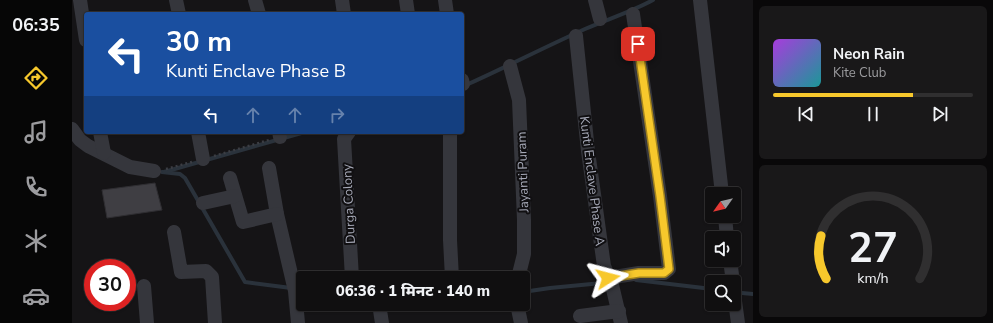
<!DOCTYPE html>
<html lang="hi">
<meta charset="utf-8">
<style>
body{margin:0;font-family:"Nunito Sans","Noto Sans Devanagari",sans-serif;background:#191819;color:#f1f3f6;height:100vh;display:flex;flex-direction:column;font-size:15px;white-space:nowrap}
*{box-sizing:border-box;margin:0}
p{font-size:13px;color:#9c9c9f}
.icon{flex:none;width:22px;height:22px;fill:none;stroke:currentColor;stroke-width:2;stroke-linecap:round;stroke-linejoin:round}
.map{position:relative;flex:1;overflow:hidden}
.panel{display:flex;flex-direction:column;gap:6px;padding:6px;background:#090809;width:240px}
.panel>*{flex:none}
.hud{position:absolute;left:12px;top:12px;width:380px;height:122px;border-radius:4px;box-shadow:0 1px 3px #0004,0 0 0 1px #302f30;background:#1a4fa0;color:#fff;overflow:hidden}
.needle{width:26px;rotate:236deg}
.fabs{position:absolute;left:633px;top:187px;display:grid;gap:8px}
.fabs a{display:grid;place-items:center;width:36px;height:36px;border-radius:4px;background:#100f10;box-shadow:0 1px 3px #0004,0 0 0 1px #302f30;font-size:20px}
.speed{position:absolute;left:12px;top:259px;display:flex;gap:8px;font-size:20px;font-weight:700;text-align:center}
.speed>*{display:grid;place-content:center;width:52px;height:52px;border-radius:50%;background:#100f10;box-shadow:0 1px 3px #0004,0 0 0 1px #302f30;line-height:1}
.speed .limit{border:6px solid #d22;background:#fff;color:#111}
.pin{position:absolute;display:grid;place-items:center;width:34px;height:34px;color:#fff;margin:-17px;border-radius:8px;box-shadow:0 2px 6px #0006}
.me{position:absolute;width:44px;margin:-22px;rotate:81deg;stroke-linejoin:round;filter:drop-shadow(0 0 3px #0008)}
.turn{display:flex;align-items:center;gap:14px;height:84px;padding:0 16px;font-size:18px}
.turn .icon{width:52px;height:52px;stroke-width:2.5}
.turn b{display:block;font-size:28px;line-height:34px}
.lanes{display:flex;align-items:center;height:38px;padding:0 16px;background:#0003;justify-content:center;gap:20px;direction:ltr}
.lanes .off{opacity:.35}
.panel .widget{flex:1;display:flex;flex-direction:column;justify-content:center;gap:6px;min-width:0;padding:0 14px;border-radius:6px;background:#191819}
.panel .dial{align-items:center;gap:0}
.dial svg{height:104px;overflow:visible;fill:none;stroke:#302f30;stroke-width:7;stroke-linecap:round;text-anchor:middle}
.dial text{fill:#f1f3f6;stroke:none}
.song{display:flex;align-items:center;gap:12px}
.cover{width:48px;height:48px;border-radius:6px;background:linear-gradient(135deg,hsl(280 70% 55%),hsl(180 70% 35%))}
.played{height:4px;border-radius:2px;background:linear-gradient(90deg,#f7c82c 70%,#302f30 70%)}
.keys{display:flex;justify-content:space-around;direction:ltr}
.trip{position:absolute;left:224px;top:271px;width:234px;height:40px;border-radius:4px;background:#100f10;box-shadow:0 1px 3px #0004,0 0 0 1px #302f30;font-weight:800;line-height:40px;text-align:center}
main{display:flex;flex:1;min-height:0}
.dock{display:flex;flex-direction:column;width:72px;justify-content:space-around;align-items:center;background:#060606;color:#9c9c9f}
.dock .icon{width:28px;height:28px}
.dock .current{color:#f7c82c}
.dock b{font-size:18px;color:#f1f3f6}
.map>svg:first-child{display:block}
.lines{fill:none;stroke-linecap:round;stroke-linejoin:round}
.stream{stroke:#2a323b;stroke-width:4}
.building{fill:#3f3e43;stroke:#2f2e32}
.path{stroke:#3b3d43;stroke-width:2.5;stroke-dasharray:2 3;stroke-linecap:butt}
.minor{stroke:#35363c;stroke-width:14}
.route-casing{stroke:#a1821d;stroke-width:10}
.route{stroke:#f7c82c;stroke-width:7}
.labels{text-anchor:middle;stroke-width:4;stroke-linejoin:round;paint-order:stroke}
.street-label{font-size:13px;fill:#a6a9b7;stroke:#100f11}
</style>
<main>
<nav class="dock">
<b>06:35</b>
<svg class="icon current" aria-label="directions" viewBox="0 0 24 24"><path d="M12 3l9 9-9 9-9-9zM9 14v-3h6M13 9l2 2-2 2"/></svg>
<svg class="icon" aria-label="music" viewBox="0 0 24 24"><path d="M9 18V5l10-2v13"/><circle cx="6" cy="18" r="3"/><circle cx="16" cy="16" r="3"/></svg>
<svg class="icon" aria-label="phone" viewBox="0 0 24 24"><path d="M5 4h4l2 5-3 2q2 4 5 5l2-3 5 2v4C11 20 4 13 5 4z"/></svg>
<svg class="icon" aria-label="climate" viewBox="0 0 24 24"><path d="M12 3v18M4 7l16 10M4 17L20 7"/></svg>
<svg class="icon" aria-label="car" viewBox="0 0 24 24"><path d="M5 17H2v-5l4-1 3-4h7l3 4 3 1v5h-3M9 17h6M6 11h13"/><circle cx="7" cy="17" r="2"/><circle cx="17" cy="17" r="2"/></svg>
</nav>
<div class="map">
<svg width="681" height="323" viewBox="0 0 681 323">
<rect width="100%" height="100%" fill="#151416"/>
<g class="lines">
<g class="stream">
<path d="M394,85C434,67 473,47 513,29C536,19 559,12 581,0"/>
<path d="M90,172L108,174L113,178L173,282L219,288"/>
<path d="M92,172L233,132"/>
<path d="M564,280L640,289"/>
<path d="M451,292L478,288L530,283"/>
<path d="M670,293L681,294"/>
<path d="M280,304L281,305L303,306"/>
</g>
</g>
<path class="building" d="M83,183L90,210L35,218L30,190Z"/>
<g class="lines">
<g class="path">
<path d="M142,156L197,140"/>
<path d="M94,169L120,162"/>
</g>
<g class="minor">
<path d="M8,0L14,40"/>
<path d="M104,0L107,14"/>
<path d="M183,0L187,14"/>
<path d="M270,0L272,14"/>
<path d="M334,0L336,14"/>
<path d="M373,0L375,14"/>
<path d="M523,0L528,19"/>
<path d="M628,0L650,194"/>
<path d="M504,36L516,151L532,266L540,285L549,323"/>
<path d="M438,66L447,100L452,220V254L446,278"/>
<path d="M390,80L391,84"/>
<path d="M0,129L8,140L16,146L58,167L82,171"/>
<path d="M28,132L32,153"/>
<path d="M126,132L131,159"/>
<path d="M207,132L208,137"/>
<path d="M277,132L272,139L280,278"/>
<path d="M378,132V240L380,278"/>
<path d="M197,168L205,214L223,291L226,323"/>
<path d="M158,178L171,222L205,214"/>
<path d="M131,203L163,196"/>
<path d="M653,216L655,238"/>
<path d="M102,232L109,272L134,271L140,277L143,323"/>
<path d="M658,260L661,282"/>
<path d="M536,278L567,273H592L597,269L588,196L561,14"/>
<path d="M72,286L75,323"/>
<path d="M662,294L666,323"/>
<path d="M307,304L310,323"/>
<path d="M445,304L449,323"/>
<path d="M508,316L547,311"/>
</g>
</g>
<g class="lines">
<defs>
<path id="route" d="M536,278L567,273H592L597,269L588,196L566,44"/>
</defs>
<use href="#route" class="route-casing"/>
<use href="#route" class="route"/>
</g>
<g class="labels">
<g class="street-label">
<text transform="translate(450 172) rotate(-92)" y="5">Jayanti Puram</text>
<text transform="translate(521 181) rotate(83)" y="5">Kunti Enclave Phase A</text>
<text transform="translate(276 204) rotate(-93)" y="5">Durga Colony</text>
</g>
</g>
</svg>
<div class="fabs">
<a><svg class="needle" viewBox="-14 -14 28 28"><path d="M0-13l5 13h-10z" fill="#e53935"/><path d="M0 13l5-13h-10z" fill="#9c9c9f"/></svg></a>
<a><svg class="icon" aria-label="sound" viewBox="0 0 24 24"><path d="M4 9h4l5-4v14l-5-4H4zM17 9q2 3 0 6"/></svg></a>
<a><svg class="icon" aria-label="search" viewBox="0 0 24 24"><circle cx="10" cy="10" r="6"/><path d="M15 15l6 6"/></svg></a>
</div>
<div class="speed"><div class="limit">30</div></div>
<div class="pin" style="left:566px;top:44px;background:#d93025"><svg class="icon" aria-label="arrive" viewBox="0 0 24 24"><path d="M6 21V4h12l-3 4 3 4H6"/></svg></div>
<svg class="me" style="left:536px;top:278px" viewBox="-20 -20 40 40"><path d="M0-17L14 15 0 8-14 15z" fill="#f7c82c" stroke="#fff" stroke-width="4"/></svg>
<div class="trip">06:36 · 1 मिनट · 140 m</div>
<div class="hud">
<div class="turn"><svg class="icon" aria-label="left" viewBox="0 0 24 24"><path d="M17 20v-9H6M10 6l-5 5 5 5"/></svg><div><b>30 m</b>Kunti Enclave Phase B</div></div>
<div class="lanes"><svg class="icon" aria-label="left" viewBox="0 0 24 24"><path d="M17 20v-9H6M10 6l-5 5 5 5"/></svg><svg class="icon off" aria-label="ahead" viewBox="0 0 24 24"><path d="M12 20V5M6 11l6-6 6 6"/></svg><svg class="icon off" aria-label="ahead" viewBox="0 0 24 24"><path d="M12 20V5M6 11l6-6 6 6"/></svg><svg class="icon off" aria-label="right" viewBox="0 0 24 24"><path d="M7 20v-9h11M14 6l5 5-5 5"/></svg></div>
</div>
</div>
<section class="panel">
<div class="widget">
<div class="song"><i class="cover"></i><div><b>Neon Rain</b><p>Kite Club</p></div></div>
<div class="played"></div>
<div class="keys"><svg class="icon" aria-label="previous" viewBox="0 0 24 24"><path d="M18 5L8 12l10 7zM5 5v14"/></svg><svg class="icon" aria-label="pause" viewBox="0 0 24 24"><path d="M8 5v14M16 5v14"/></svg><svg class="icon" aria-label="next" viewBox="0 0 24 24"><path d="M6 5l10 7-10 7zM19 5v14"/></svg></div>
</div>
<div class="widget dial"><svg viewBox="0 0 100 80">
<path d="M14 69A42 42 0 1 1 86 69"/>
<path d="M14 69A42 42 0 0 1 10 36" stroke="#f7c82c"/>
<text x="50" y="56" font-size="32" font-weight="700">27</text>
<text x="50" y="72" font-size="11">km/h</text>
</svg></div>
</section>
</main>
